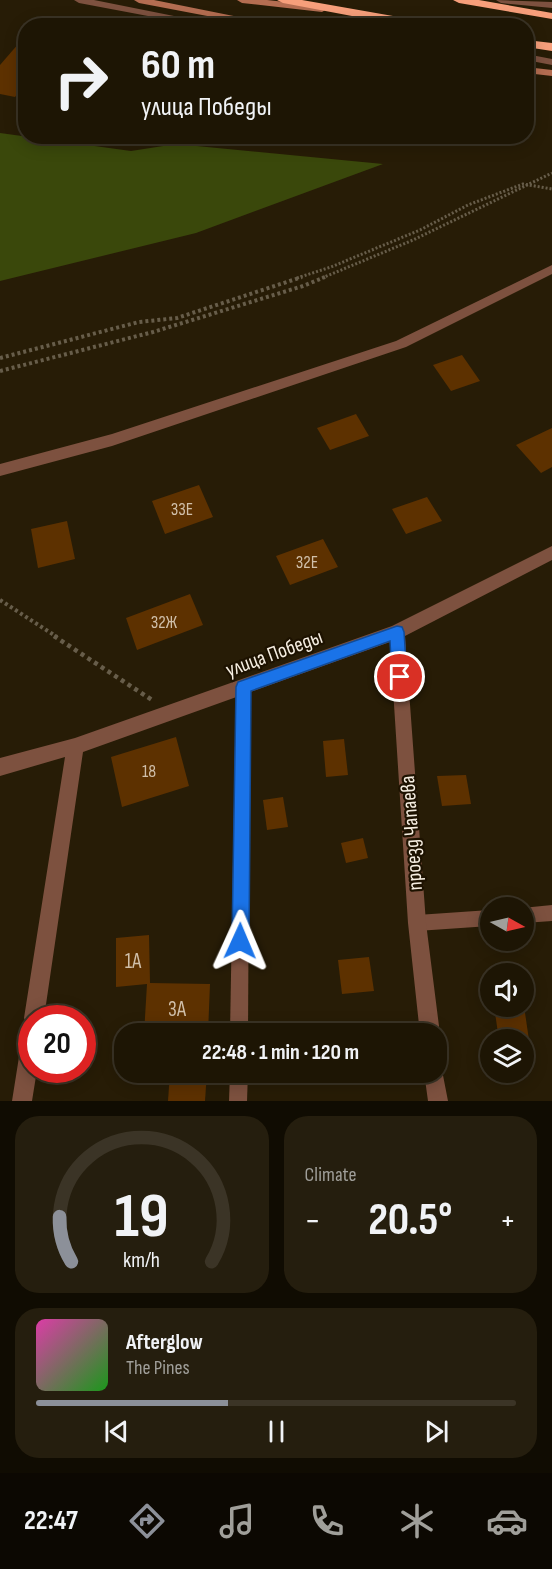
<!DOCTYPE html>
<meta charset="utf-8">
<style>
body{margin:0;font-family:"Sofia Sans Condensed",sans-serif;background:#251e0e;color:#f1f3f6;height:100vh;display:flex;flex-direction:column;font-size:22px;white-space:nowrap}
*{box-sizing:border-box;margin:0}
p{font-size:20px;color:#a09f9a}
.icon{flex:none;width:33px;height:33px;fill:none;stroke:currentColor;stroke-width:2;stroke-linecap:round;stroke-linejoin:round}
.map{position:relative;height:1101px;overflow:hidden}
.side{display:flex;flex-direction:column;gap:15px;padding:15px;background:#100c02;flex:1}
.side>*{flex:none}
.banner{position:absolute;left:18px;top:18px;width:516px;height:126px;border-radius:24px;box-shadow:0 3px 15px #0003,0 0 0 2px #3b3426;background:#1d1504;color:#f1f3f6;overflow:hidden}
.needle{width:39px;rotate:98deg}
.buttons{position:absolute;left:480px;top:897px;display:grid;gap:12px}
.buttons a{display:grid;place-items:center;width:54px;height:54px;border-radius:50%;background:#1d1504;box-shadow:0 3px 15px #0003,0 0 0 2px #3b3426;font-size:30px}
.speed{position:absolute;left:18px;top:1005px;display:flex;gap:12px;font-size:30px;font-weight:700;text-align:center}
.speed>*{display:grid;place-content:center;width:78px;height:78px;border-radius:50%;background:#1d1504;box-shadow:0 3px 15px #0003,0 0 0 2px #3b3426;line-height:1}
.speed .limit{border:9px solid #d22;background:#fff;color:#111}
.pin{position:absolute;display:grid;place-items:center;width:51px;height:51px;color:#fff;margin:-26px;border:3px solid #fff;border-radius:50%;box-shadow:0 2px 6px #0007}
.me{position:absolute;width:66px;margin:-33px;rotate:1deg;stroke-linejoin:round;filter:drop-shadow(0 0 4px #0008)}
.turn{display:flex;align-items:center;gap:21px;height:126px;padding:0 24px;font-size:27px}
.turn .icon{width:78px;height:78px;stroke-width:2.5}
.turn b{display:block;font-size:42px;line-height:51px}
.big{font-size:45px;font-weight:700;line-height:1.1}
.side .card{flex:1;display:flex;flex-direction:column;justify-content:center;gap:9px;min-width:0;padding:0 21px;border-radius:24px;background:#251e0e}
.side .dial{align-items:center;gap:0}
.dial svg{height:156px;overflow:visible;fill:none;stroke:#3b3426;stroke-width:7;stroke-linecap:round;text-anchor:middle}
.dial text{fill:#f1f3f6;stroke:none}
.song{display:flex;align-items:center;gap:18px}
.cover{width:72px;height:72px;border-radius:9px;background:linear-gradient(135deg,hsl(320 70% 55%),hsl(120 70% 35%))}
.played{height:6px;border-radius:3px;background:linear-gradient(90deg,#8c9099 40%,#3b3426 40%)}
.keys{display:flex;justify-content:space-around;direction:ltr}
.heat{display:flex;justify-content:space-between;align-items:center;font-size:33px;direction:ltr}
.side .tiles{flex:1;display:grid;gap:15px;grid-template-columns:1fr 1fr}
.card:last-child{grid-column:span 2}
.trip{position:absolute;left:114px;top:1023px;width:333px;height:60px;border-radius:24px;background:#1d1504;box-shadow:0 3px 15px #0003,0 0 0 2px #3b3426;font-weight:700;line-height:60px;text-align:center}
.menu{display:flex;height:96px;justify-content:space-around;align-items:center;background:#0c0802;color:#a09f9a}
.menu .icon{width:42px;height:42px}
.menu .selected{color:#8c9099}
.menu b{font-size:27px;color:#f1f3f6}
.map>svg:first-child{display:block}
.green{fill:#3a480b}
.building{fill:#5d3100}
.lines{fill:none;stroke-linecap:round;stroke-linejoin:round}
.path-far2{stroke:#675d4a;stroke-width:3;stroke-dasharray:2 2;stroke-linecap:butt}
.path-far1{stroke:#675d4a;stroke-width:4;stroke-dasharray:3 3;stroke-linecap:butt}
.path{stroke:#675d4a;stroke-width:4.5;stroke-dasharray:4 4;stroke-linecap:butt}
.lane{fill:#7d513f;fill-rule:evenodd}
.street{fill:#7d513f;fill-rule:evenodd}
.secondary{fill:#b46d51;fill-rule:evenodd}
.highway{fill:#f79f7b;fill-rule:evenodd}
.route{fill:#1a73e8;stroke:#114b97;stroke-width:1.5}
.labels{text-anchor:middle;stroke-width:4.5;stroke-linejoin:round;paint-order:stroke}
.number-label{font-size:18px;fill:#d0bfa9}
.street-label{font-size:21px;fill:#f6eee1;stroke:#1d1200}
.near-number-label{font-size:21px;fill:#d0bfa9}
</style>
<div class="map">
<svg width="552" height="1101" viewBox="0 0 552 1101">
<rect width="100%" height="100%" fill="#271c06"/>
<path class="green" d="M0,133L131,151L176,144L383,164L196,233L0,281Z"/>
<g class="building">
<path d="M26,35V83L15,97L0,94V65Z"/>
<path d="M462,355L480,381L451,391L433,365Z"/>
<path d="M356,414L369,436L330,450L317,428Z"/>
<path d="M552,428V467L541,473L516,445Z"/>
<path d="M199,485L213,517L165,534L152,501Z"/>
<path d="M427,497L442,521L406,534L392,509Z"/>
<path d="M67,521L75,559L38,568L31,529Z"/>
<path d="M323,539L338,567L290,585L276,556Z"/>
<path d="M190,594L203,625L137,650L126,618Z"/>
<path d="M176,737L189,786L122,807L111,757Z"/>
<path d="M344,739L348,775L326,777L323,741Z"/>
<path d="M466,775L471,804L442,806L437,776Z"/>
<path d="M283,797L288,827L267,830L263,800Z"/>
<path d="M363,838L368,858L346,863L341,843Z"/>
<path d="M149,935L150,983L210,984L208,1034H144L147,984L116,987V938Z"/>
<path d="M369,957L374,991L342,994L338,960Z"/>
<path d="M494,1006H524L529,1040H499Z"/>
<path d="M170,1072H207L205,1101H168Z"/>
</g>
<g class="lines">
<g class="path-far2">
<path d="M297,278L331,267L420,230L468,205L523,184L552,189"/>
<path d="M322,278L413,240L552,173"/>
</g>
<g class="path-far1">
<path d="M0,358L139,322L177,318L302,277"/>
<path d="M0,371L153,332L303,286L325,277"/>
<path d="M0,600L57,637"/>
</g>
<path class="path" d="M54,636L152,700"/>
<g class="lane">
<path d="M243,680L248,682L250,687L248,1034H230L236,687L238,682Z"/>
<path d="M552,905V921L524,923L522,908Z"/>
<path d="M490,910V926L417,931L411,929L409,923L411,917L417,915Z"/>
<path d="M230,1072H248L247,1101H229Z"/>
</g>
<g class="street">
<path d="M74,0H94L224,26H201L79,3Z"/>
<path d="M496,0L552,2V8L501,3Z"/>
<path d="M526,54L552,59V65L526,60Z"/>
<path d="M552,265V274L406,347L112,446L0,476V464L112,434L396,341Z"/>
<path d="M552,546V560L405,636L426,923L440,1034L437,1041L436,1034H420L408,923L390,642L83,752L44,1018H32V1027L27,1025L24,1018L65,757L0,776V758L75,738L392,626Z"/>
<path d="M32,1028V1070H37L32,1101H12L22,1038L25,1031Z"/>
<path d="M436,1063L441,1065L448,1101H428L424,1072H436Z"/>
</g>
<g class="secondary">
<path d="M134,0H154L283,26H260L139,3Z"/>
<path d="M237,0H267L322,6L327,9L322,12L242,3Z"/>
<path d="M526,67L552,70V76L526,73Z"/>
</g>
<g class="highway">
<path d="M277,0H302L427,22L432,26H405L283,3Z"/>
<path d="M453,0H479L552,13V19L459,3Z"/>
<path d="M526,40L552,43V51L526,47Z"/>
</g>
</g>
<path class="route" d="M397,626L402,627L404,632L407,677L405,682L400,684L395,682L392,677L390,641L251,691L249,941L246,947L240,950L234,947L232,941L236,687L238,682Z"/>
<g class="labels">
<g class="number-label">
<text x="182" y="515">33Е</text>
<text x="307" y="568">32Е</text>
<text x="164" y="628">32Ж</text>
<text x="149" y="777">18</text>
</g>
<g class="street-label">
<text transform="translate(274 653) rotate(-20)" y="7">улица Победы</text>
<text transform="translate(411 833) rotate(-94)" y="7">проезд Чапаева</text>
</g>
<g class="near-number-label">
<text x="133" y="968">1А</text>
<text x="177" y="1016">3А</text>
</g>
</g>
</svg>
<div class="buttons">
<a><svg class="needle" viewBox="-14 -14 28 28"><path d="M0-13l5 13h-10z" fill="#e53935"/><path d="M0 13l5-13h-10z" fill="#a09f9a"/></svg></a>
<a><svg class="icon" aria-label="sound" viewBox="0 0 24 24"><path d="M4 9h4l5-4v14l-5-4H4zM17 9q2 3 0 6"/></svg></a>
<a><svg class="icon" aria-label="layers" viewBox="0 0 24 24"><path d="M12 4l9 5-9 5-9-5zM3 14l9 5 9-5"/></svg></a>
</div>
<div class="speed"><div class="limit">20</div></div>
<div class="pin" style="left:400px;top:677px;background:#d93025"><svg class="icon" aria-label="arrive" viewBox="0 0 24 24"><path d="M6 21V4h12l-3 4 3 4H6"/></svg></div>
<svg class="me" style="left:240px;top:941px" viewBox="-20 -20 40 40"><path d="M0-17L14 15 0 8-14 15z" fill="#1a73e8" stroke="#fff" stroke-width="4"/></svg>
<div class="trip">22:48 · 1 min · 120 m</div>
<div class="banner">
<div class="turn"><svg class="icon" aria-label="right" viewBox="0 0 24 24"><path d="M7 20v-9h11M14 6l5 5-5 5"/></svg><div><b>60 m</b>улица Победы</div></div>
</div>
</div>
<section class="side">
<div class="tiles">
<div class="card dial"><svg viewBox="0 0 100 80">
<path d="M14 69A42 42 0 1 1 86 69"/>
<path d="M14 69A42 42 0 0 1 8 46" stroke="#8c9099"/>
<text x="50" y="56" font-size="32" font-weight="700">19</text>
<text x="50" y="72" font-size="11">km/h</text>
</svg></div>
<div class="card"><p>Climate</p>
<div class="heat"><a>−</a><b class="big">20.5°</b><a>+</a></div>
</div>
<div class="card">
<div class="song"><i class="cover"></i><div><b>Afterglow</b><p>The Pines</p></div></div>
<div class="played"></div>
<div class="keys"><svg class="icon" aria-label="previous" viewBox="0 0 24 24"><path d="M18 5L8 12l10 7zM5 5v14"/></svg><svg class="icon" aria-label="pause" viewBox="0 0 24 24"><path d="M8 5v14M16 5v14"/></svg><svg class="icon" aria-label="next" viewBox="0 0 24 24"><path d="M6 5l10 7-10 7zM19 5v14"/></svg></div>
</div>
</div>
</section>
<nav class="menu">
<b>22:47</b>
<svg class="icon selected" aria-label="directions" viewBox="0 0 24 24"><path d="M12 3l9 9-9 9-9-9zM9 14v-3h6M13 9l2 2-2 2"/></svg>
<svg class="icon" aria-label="music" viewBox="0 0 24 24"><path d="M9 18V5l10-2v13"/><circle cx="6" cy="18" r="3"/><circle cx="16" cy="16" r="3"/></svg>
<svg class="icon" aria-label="phone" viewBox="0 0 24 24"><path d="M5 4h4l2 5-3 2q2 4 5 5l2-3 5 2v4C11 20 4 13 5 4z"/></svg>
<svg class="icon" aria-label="climate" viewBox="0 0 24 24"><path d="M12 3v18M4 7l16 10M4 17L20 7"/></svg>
<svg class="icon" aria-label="car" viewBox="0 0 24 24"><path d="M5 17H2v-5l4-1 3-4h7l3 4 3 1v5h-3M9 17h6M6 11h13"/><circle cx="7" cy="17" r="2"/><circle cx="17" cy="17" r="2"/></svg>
</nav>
